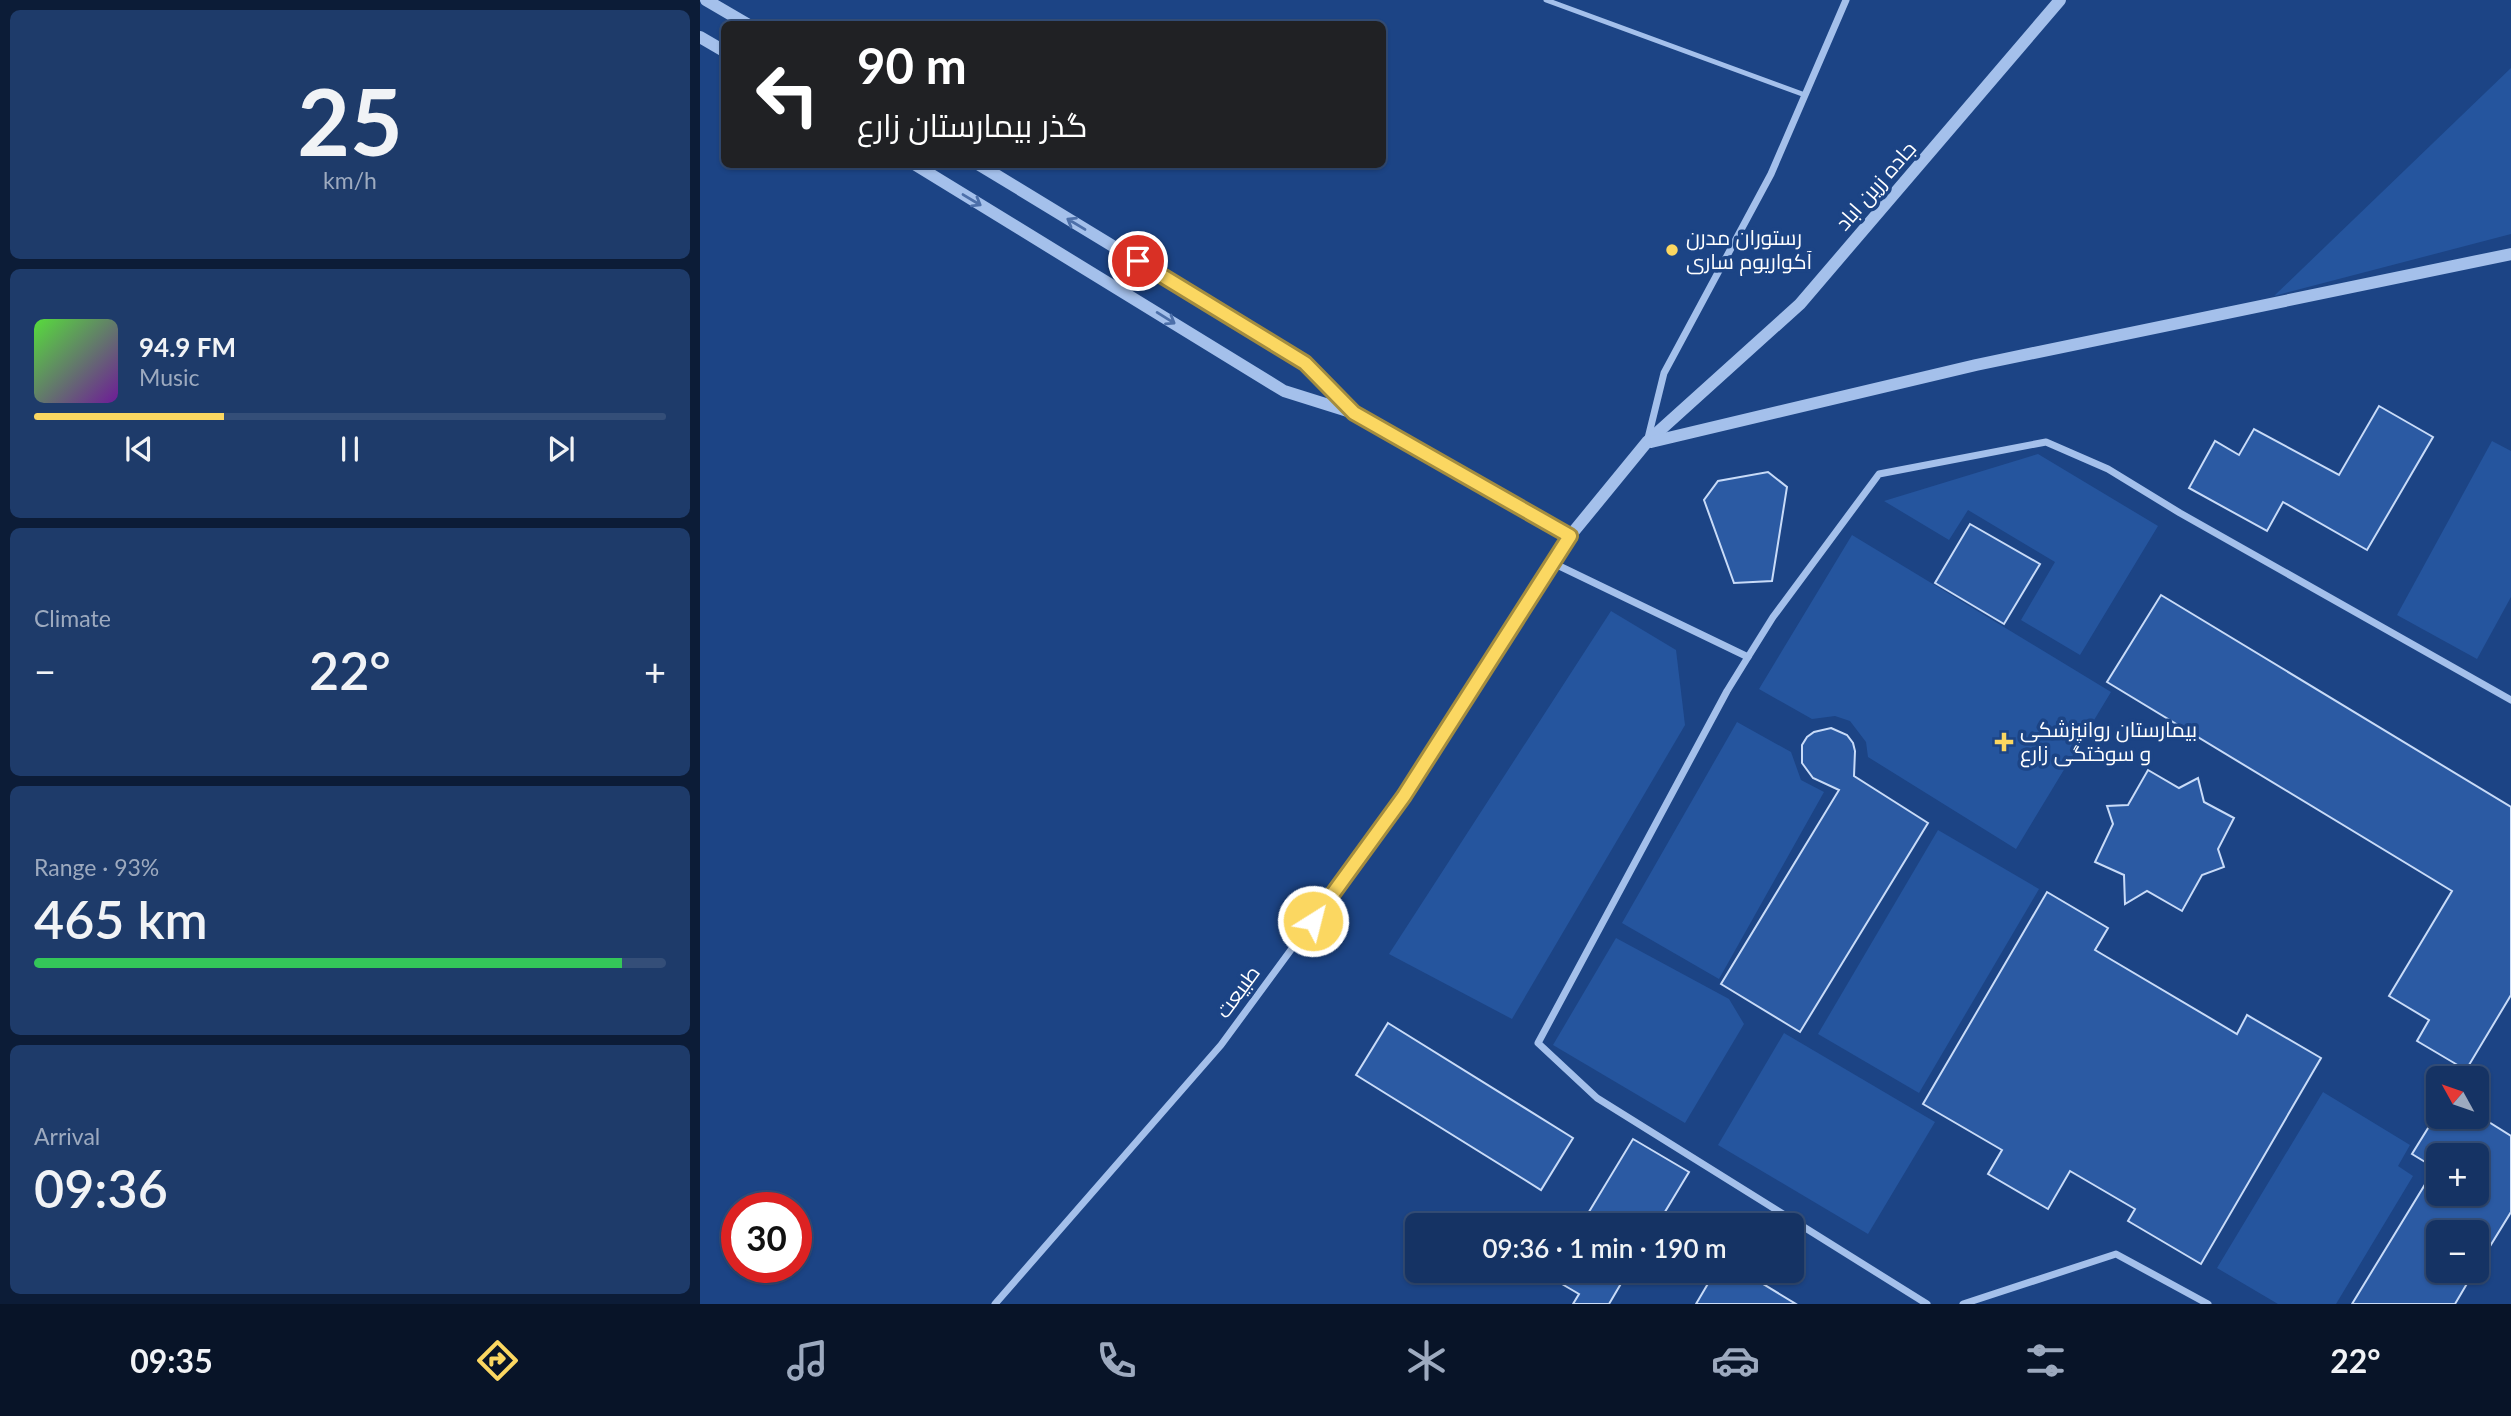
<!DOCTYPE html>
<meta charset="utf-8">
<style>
body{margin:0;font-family:Lato,Cairo,sans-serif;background:#1e3b6a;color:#f1f3f6;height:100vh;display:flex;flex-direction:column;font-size:26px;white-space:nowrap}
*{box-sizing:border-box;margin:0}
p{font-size:23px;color:#9daabf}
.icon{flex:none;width:38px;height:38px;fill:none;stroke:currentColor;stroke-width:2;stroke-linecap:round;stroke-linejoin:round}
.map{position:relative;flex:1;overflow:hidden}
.details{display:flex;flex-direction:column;gap:10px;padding:10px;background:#0c1c37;width:700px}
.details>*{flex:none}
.banner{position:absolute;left:21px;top:21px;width:665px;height:147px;border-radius:10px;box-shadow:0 2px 5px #0004,0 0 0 2px #344e78;background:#202124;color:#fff;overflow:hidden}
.needle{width:46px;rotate:310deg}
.tools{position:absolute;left:1726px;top:1066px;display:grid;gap:14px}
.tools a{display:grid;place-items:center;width:63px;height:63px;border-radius:10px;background:#153364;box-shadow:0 2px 5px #0004,0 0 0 2px #344e78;font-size:35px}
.speed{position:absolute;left:21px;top:1192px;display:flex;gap:14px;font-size:35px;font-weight:700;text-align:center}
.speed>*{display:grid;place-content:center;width:91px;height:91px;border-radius:50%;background:#153364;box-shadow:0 2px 5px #0004,0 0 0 2px #344e78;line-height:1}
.speed .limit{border:10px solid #d22;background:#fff;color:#111}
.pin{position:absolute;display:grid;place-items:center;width:60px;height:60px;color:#fff;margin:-30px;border:4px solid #fff;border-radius:50%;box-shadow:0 2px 7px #0007}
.me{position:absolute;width:77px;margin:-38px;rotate:36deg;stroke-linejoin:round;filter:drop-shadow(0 0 5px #0008)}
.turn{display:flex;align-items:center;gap:24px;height:147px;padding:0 21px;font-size:32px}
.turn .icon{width:91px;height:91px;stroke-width:2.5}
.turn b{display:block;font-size:49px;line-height:60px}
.big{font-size:52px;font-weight:600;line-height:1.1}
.details .widget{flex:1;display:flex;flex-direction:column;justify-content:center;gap:10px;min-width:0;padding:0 24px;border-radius:10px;background:#1e3b6a}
.details .dial{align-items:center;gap:0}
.dial b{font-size:91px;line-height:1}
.song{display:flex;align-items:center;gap:21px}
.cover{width:84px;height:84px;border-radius:10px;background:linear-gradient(135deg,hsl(110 70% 55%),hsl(280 70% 35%))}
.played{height:7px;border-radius:4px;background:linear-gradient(90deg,#fbd761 30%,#344e78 30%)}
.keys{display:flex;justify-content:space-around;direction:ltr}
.heat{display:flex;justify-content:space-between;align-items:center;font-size:38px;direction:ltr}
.charge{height:10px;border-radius:5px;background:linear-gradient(90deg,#34c759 93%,#344e78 0)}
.trip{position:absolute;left:705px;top:1213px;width:399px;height:70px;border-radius:10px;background:#153364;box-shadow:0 2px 5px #0004,0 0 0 2px #344e78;font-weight:600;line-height:70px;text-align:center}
.tabs{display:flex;height:112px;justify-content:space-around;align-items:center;background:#081428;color:#9daabf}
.tabs .icon{width:49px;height:49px}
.tabs .current{color:#fbd761}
.tabs b{font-size:32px;color:#f1f3f6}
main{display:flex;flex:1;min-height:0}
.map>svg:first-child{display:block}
.green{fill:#25559e}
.building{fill:#2b5aa3;stroke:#c8dbf8;stroke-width:2;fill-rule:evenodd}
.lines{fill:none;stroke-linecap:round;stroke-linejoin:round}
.service{stroke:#a4c0eb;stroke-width:5}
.minor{stroke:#a4c0eb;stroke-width:7}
.tertiary{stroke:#a4c0eb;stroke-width:12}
.oneway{stroke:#4c6fa9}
.route-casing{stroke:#a38c3f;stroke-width:18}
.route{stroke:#fbd761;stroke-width:12}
.poi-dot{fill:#fbd761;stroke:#1c4485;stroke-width:2.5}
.labels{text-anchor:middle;stroke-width:7;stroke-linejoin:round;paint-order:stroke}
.street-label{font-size:21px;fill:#fff;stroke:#1c4485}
.poi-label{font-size:21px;fill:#fff;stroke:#1c4485;text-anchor:start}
</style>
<main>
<section class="details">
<div class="widget dial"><b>25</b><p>km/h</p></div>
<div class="widget">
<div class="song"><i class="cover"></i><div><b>94.9 FM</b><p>Music</p></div></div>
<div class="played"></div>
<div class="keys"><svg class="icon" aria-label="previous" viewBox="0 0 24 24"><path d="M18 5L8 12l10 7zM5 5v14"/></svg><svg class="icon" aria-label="pause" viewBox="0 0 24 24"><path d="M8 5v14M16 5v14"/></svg><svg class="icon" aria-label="next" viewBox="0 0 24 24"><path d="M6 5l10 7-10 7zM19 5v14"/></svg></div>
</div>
<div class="widget"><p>Climate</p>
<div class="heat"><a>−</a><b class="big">22°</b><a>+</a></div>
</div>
<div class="widget"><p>Range · 93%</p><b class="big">465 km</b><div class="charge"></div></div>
<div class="widget"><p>Arrival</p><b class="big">09:36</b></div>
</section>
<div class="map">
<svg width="1811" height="1304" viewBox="0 0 1811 1304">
<rect width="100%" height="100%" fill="#1c4485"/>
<g class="green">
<path d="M1811,68V234L1574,296Z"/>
<path d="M1792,441L1811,451V597L1777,659L1697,615Z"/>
<path d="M1338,454L1458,526L1380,655L1321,620L1355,562L1268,510L1249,540L1184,501Z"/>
<path d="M1152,535L1411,692L1316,849L1168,757L1166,742L1150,721L1135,716L1112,719L1059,689Z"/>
<path d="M911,611L976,650L985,725L812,1019L689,954Z"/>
<path d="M1037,722L1091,752L1101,780L1124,792L1019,979L922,923Z"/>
<path d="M1238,830L1339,889L1219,1093L1118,1034Z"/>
<path d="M916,938L1029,999L1044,1024L985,1123L853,1045Z"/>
<path d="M1084,1033L1235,1122L1168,1234L1018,1145Z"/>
<path d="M1623,1092L1710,1145L1698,1166L1713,1176L1636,1304H1578L1517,1268Z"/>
</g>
<g class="building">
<path d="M1679,406L1733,437L1667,550L1583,502L1567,531L1489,488L1515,441L1539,455L1554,429L1639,475Z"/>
<path d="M1068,472L1087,487L1072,581L1034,583L1004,500L1018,481Z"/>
<path d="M1270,524L1340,564L1304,624L1235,583Z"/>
<path d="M1461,595L1811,807V995L1766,1070L1717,1041L1729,1020L1689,996L1752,891L1407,682Z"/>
<path d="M1131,728L1147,735L1153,743L1155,751L1154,776L1228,823L1100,1032L1021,984L1139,790L1113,778L1102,763V745L1107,737L1114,732Z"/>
<path d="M1448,770L1479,788L1498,778L1504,802L1534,818L1518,849L1524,867L1502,875L1482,911L1447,891L1425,904L1424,875L1395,862L1413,824L1407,806L1428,805Z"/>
<path d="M1347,892L1408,928L1395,950L1537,1034L1547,1015L1621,1058L1501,1264L1428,1221L1435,1209L1370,1171L1348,1209L1288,1174L1302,1150L1223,1104Z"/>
<path d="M688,1023L873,1138L841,1190L656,1075Z"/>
<path d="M1738,1112V1116H1776V1114L1811,1136V1212L1776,1269V1232H1738V1270H1775L1755,1304H1652L1735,1168L1712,1154ZM1738,1155H1776V1194H1738Z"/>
<path d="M933,1139L989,1172L957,1225H881Z"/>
<path d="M854,1270H929L909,1304H873L879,1294L850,1277Z"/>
<path d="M1016,1270H1040L1096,1304H996Z"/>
</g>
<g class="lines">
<path class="service" d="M846,0L1105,95"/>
<g class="minor">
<path d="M948,438L964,373L1071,174L1146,0"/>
<path d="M853,563L1048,657L1027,691L838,1043L897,1098L1227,1304"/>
<path d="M1048,657L1073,617L1179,474L1346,442L1408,469L1480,513L1811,700"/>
<path d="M295,1304L521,1045L704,796L870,536"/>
<path d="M1263,1304L1416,1254L1508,1304"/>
</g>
<g class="tertiary">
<path d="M6,0L47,24"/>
<path d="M0,37L24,51"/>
<path d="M214,164L584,391L654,413L870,536L947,442L1100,304L1360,0"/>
<path d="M278,164L605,363L651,411"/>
<path d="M951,442L1276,365L1811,254"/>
</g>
</g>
<defs><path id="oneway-shaft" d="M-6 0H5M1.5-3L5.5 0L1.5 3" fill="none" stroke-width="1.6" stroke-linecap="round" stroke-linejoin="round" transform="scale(1.75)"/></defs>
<g class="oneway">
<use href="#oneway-shaft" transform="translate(272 200) rotate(31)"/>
<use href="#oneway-shaft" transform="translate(376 224) rotate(-149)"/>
<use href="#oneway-shaft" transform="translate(466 318) rotate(32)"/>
</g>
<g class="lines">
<defs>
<path id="route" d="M438,261L605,363L654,413L870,536L704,796L613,921"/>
</defs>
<use href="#route" class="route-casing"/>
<use href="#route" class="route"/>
</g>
<g class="poi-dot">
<circle cx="972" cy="250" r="7"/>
<path d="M1300.5 731.5h7v7h7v7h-7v7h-7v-7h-7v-7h7z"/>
</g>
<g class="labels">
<g class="street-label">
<text transform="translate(1176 186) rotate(-49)" y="7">جاده زرین اباد</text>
<text transform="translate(538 992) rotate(-54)" y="7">طبیعت</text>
</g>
<g class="poi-label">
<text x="986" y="245">رستوران مدرن<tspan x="986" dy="24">آکواریوم ساری</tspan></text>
<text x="1320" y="737">بیمارستان روانپزشکی<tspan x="1320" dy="24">و سوختگی زارع</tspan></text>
</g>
</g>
</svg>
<div class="tools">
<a><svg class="needle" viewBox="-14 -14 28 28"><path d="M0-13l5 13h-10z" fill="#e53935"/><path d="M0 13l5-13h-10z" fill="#9daabf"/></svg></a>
<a>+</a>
<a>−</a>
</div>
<div class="speed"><div class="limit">30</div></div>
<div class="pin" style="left:438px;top:261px;background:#d93025"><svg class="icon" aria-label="arrive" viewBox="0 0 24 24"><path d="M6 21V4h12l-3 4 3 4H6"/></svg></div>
<svg class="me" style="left:613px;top:921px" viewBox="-20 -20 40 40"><circle r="17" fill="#fbd761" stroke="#fff" stroke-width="3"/><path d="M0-11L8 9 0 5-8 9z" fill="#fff"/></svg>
<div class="trip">09:36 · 1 min · 190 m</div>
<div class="banner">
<div class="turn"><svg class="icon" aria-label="left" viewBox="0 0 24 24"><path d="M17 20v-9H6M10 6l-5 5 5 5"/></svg><div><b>90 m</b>گذر بیمارستان زارع</div></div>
</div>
</div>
</main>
<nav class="tabs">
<b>09:35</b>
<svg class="icon current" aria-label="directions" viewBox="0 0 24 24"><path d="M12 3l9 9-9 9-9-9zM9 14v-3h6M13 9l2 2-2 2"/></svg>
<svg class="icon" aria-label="music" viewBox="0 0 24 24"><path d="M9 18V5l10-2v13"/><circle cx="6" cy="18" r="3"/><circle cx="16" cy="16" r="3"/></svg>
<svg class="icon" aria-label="phone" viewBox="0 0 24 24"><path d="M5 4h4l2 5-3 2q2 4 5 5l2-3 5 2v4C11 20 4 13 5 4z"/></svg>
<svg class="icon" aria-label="climate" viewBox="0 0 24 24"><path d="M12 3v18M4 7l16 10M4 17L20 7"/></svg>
<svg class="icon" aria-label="car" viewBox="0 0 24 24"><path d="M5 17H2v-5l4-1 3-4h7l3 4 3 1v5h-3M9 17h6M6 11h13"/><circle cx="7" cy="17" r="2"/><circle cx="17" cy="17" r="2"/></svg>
<svg class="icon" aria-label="filters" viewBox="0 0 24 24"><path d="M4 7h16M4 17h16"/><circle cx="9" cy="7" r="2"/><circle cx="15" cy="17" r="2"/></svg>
<b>22°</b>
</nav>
